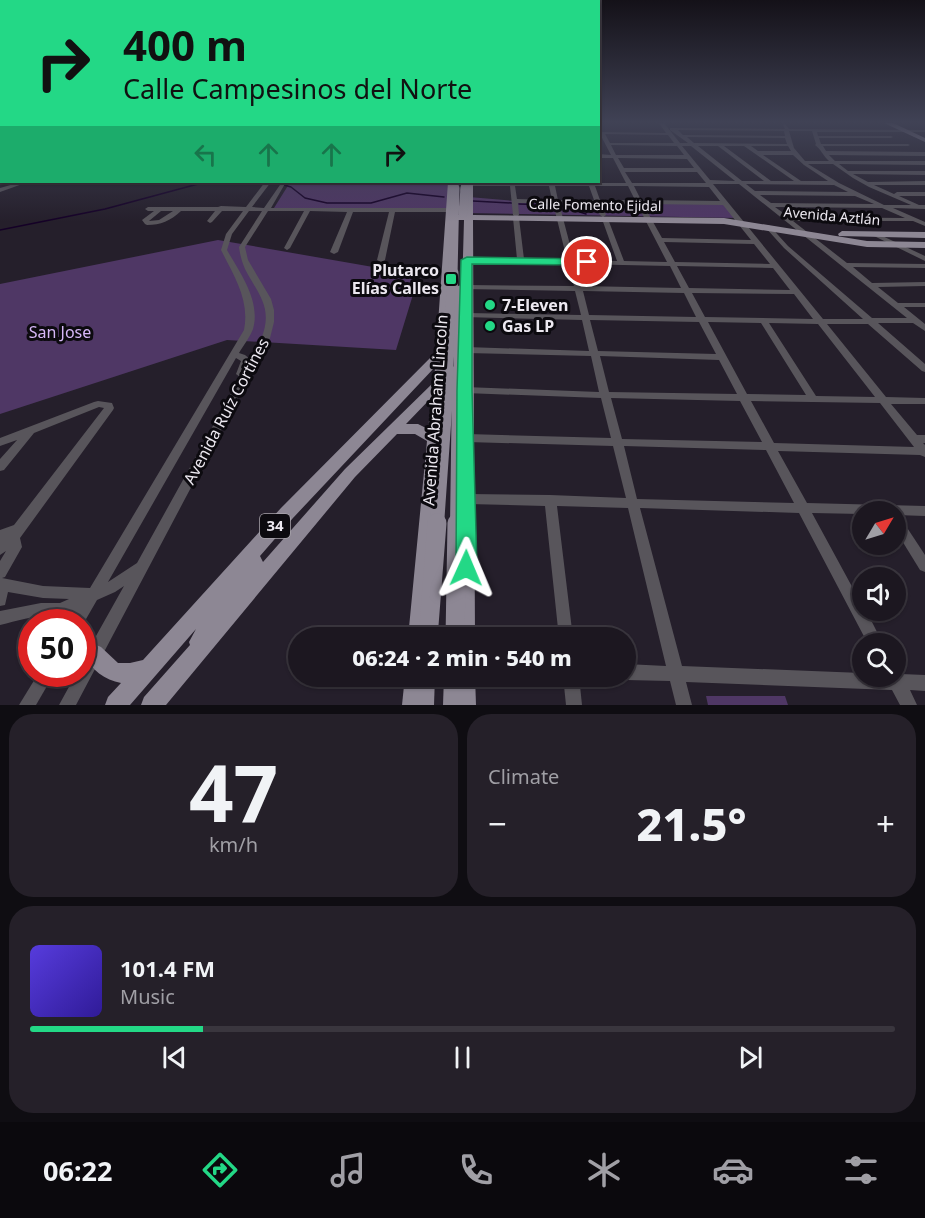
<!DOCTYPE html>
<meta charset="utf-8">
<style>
body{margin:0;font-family:"Noto Sans",sans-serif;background:#252029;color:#f1f3f6;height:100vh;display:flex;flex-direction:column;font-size:22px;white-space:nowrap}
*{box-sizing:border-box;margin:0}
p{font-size:20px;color:#a09fa5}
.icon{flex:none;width:33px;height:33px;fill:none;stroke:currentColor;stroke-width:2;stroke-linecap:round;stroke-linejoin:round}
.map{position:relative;height:705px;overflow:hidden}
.side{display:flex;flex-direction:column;gap:9px;padding:9px;background:#0f0d12;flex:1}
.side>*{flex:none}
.banner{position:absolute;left:0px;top:0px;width:600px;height:183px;box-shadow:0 2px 4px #0004,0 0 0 2px #3a363e;background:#23d886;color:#111;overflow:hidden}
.needle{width:39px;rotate:52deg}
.controls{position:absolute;left:852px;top:501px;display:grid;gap:12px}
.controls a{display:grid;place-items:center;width:54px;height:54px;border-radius:50%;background:#1c1720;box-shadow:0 2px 4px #0004,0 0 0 2px #3a363e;font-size:30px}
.speed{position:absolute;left:18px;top:609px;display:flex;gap:12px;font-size:30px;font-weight:700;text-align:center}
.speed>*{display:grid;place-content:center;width:78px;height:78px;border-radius:50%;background:#1c1720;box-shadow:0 2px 4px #0004,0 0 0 2px #3a363e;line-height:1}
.speed .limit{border:9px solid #d22;background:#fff;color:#111}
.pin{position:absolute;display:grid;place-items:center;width:51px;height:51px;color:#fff;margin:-26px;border:3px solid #fff;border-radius:50%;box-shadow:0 2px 6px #0007}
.me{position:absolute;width:66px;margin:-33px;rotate:1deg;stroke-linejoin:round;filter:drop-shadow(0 0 4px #0008)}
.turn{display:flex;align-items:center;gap:21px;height:126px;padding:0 24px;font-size:27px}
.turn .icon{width:78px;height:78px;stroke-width:2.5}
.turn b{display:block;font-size:42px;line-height:51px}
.lanes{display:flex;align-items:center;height:57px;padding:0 24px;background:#0003;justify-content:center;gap:30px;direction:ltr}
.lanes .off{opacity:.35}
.big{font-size:45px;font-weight:800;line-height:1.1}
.side .widget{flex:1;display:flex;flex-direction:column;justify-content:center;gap:9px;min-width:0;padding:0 21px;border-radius:24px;background:#252029}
.side .dial{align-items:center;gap:0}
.dial b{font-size:78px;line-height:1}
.song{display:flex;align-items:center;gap:18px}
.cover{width:72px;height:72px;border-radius:9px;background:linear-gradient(135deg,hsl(250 70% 55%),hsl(250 70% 35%))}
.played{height:6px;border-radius:3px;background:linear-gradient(90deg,#23d886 20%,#3a363e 20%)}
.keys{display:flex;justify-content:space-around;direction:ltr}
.heat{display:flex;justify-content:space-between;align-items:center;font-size:33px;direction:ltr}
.side .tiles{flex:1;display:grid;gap:9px;grid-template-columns:1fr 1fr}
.widget:last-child{grid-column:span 2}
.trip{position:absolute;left:288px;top:627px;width:348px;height:60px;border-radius:30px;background:#1c1720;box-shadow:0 2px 4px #0004,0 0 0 2px #3a363e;font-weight:800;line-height:60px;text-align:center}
.tabs{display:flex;height:96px;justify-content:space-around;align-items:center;background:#0b090d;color:#a09fa5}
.tabs .icon{width:42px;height:42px}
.tabs .on{color:#23d886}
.tabs b{font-size:27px;color:#f1f3f6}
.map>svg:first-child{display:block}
.green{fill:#4f3765}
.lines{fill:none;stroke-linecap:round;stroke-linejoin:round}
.stream{stroke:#150027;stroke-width:1.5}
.minor{fill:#58555b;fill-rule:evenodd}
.major{fill:#8d8794;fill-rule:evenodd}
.major-bridge-far4{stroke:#8d8794;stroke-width:7}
.major-bridge-far3{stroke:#8d8794;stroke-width:9}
.major-bridge-far2{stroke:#8d8794;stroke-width:11}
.major-bridge-far1{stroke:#8d8794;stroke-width:14}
.major-bridge{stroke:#8d8794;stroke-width:19}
.route{fill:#23d886;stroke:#178c57;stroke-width:1.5}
.poi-dot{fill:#23d886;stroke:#0c0a0f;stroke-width:2}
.labels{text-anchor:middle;stroke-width:6;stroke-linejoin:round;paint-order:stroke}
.far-street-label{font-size:14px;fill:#ece8f0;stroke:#0c0a0f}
.shield{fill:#0c0a0f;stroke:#a9a5ac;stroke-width:1.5}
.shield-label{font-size:15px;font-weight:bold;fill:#ece8f0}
.poi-label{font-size:16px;font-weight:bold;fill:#ece8f0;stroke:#0c0a0f;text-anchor:start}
.park-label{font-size:16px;fill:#d6b7f7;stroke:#0c0a0f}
.street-label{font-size:16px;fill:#ece8f0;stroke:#0c0a0f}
</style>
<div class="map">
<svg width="925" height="705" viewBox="0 0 925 705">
<rect width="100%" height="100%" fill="#251f2b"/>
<g class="green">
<path d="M289,184L449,185L448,209L274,208Z"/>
<path d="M469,197L515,201L725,203L737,218L468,213Z"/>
<path d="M218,240L419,275L396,350L227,340L0,414V284Z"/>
<path d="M706,696H785L788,705H708Z"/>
</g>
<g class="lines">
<g class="stream">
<path d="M270,182L280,184"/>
<path d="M284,185L291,187L305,198L327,203H371L407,193L444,197"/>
<path d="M473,201L512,203"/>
<path d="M519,204L554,205"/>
<path d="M562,206L586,214"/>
<path d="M0,230L105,209L198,184L239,182"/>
</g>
<g class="minor">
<path d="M659,123H664L680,143H688L670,130V128L785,129L783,125L785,124L789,129L925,130V132H817L818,136H891L893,137L891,138H819L821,144H908L910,145L908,146H823L826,151L925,152V156L829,155L835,161H925V165L839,164L848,171H925V175L853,174L868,182L925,181V185H874L894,194L897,192H925V196H899L919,205H925V209L893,208L925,222V226L913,221H793L847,263L925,264V268L853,267L872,283L925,282V286L878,287L898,303H925V307H904L925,324V331L913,323H878L925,364V372L922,371L868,324H827L886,397L925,398V404H891L917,435H925V443H923L925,445V457L920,455L778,451L807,503L925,506V516L896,515V512H862V514L812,513L862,605V610H866L883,644H868L799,513L640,508L682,666L862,673V676H896V671L901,674L925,675V691L910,690L917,705H900L892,690L686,682L692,705H676L670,681L626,680L620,676H626V664L666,666L628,508L557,506L573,638H559L545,506L468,504L464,502L462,499L464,496L468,494L550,495L626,498L613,446L467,442L463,441L462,438L463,435L467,434L611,438L601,398L465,393L460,390L465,387L599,392L591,356L466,353L462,350L466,347L589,351L582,320L463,317L462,315L463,313H466L581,315L575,291L463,289L462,287L463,285H466L574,286L568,264L464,262L463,260L467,258L517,259L513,218L514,216L513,215L510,186H470L467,184L470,182H553L587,183L588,182H592L593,183H626L613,158H598V154L611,155L600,134H598V132L666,133ZM678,130L784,131L785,136L683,135ZM789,131H812L816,144L815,145C821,149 823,156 829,161H805L794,148ZM605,134L668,135L674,143H610ZM687,137L785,138L787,144L694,143ZM611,145L677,146L684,155H616ZM682,146H691L735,181L710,180ZM698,146H718L764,181H742ZM724,146H744L794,181H771ZM751,146H788L791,151H758ZM763,155H793L804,165L828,181H801ZM618,158L687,159L694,168H624ZM808,164H833L853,178L869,187L911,205H884L839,183ZM625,172H697L706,183H632ZM713,184H739L907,318H872L788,246L769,225H765V227L784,248L863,319H823ZM746,184L834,185L848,192L755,191ZM515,186H549L552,200L517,199ZM555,186H589L594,200H558ZM595,186H628L635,200H600ZM634,186L709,187L720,201L641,200ZM760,195L855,196L874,204L771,203ZM518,203H553L567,260L524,259L519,218L518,216L519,215ZM559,203L595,204L600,215L603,217L606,215L602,204H637L667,262L624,261L608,219L605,217L602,219L617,261L574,260ZM643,204L723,205L751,240L662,238ZM775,207L882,208L905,218L789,217ZM664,242L754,244L770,264L675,262ZM576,264L670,266L681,288L581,286ZM677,266L773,268L790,290L689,288ZM583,291L684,293L696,317L589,315ZM692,293L794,294L813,319L705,317ZM590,320L699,322L716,354L598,351ZM708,322L761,323L806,395L747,394ZM769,323L818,324L875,397L816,396ZM600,356L719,360L737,394L609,392ZM611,398L740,401L762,442L622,439ZM751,401L880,403L914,447L774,443ZM624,446L766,450L794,503L637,499Z"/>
<rect x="0" y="175" width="2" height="4"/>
<path d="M21,182H28L0,192V188Z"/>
<path d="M265,182H271L252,207L264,208L282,182H286L271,208H449L452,210L449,212H395L385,260L381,262L377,260L389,212H353L338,252L334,254L330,252L347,212L310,211L290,248L287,250L284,248L304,211H268L245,247L248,260L271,299L274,310V322L270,338L76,705H59L76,674H82V661L124,586L115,592L97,600L82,626V622H70L71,619L69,618C46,612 23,619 0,625V611L41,603H60L69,599L43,598L8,592L5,605L0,606V561L6,551L0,555V530L14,525L104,408L99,407L34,433L4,470L0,471V459L17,440L0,446V438L94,402L98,401L112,403L114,408L113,410L20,538L22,547L5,577L2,578L43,586L90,588L244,330C250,300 234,276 221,250L226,234L243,211H222L212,222L210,223L207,221L215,211H181C170,221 161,225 147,225L145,224L142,220L154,211H148L145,209L148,207H218L221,206L246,207ZM161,211H173L159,220L149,221ZM249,211H262L239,247C240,255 242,262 245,269C258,294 274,308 261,339C258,346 254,352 250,359L245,355L239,353C243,346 250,337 253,329C261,301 240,273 227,250L232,234ZM236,358L241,361L236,374L240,377L137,563L108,582Z"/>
<path d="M334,182H454L451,184H337Z"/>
<path d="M876,233L925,256V261L874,236V234Z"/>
<path d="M896,516L900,517L925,555V572L920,570L896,531Z"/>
<path d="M38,674H54L36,705H19Z"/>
<path d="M563,676H579L582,705H566Z"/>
</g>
<g class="major">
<path d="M884,123H893L925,138V142Z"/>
<path d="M448,182H455L453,215H465L466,182H473V215L724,218L867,241L925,242V248L867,247L724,224L473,220L475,638H455L460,374L446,385L428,638H408L427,441L415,434H397L355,477L166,705H141L144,697L190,645L189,642L196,629L130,705H105L108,697L121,683C105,680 91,670 84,654L87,647L94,644L101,647L118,663H130L143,660L281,508L436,352ZM453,220H464L460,362L447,371ZM435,367L434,382L345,469L263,562L260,556L293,518ZM432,397L428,429L418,424H406Z"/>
<path d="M842,231L925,232V238L839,236L838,234Z"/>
<path d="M405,676H435L434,705H402Z"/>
<path d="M444,676H475L476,705H443Z"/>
</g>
<g class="major-bridge-far4">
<path d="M455,190V182"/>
<path d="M464,190L465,182"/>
</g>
<g class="major-bridge-far3">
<path d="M463,213L465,188"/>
<path d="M453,275L455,188"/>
</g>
<g class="major-bridge-far2">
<path d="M447,384L453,273"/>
<path d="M459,384L460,291"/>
</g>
<g class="major-bridge-far1">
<path d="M437,525L447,382"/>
<path d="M457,525L459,382"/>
</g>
<g class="major-bridge">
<path d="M428,638L437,523"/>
<path d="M455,638L457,523"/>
</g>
</g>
<linearGradient id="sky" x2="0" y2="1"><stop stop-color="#141118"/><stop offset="0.55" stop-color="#404255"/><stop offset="1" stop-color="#404255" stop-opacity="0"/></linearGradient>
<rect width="925" height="222" fill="url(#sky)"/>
<path class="route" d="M467,257L587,259L593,262L587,265L472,264V390L477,568L474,574L466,577L459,574L456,568L457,390L461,260Z"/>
<g class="poi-dot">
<rect x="445" y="273" width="12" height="12" rx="3"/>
<circle cx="490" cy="305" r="6"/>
<circle cx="490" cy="326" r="6"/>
</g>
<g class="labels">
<g class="far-street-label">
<text transform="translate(595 205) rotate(1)" y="5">Calle Fomento Ejidal</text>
<text transform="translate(832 216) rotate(5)" y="5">Avenida Aztlán</text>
</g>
<rect class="shield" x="260" y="514" width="30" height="24" rx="4.5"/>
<g class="shield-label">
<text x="275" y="531">34</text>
</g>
<g class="poi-label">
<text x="439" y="276" text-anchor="end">Plutarco<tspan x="439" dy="18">Elías Calles</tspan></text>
<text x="502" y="311">7-Eleven</text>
<text x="502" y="332">Gas LP</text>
</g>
<g class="park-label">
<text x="60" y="338">San Jose</text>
</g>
<g class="street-label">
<text transform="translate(435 410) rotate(-86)" y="6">Avenida Abraham Lincoln</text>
<text transform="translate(226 411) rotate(-62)" y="6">Avenida Ruíz Cortines</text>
</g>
</g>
</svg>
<div class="controls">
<a><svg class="needle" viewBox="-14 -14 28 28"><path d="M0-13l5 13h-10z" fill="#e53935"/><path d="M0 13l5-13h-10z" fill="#a09fa5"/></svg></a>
<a><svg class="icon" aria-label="sound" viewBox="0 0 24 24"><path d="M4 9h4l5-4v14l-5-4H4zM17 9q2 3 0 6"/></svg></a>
<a><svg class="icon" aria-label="search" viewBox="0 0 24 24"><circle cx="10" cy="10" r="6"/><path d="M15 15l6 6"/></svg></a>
</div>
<div class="speed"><div class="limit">50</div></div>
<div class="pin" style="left:587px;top:262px;background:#d93025"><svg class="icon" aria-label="arrive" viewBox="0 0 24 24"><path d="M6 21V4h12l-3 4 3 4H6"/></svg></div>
<svg class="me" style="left:466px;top:568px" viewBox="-20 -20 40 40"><path d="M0-17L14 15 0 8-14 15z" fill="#23d886" stroke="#fff" stroke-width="4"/></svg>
<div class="trip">06:24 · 2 min · 540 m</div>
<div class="banner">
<div class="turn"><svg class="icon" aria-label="right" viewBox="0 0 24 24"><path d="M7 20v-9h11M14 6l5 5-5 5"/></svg><div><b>400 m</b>Calle Campesinos del Norte</div></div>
<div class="lanes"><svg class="icon off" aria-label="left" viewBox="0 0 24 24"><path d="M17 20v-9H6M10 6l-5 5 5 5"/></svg><svg class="icon off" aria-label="ahead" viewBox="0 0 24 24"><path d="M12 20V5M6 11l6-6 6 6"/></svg><svg class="icon off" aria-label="ahead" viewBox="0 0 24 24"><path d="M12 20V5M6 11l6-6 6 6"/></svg><svg class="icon" aria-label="right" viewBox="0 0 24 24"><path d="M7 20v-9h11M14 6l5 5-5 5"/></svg></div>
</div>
</div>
<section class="side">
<div class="tiles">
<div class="widget dial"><b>47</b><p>km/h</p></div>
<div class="widget"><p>Climate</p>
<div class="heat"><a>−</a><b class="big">21.5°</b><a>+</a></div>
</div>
<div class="widget">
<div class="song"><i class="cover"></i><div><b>101.4 FM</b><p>Music</p></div></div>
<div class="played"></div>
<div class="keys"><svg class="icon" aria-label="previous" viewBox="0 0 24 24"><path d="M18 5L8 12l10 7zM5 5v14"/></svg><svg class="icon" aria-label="pause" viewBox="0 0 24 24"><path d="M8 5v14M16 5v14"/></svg><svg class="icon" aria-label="next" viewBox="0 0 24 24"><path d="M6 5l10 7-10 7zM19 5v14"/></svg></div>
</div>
</div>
</section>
<nav class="tabs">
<b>06:22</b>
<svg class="icon on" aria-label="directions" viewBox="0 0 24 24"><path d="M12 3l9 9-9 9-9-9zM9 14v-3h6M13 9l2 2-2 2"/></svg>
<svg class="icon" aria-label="music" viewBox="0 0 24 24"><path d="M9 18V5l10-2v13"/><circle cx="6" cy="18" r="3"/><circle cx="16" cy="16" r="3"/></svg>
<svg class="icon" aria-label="phone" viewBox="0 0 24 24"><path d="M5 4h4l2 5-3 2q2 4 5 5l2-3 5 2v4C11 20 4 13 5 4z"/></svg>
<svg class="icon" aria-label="climate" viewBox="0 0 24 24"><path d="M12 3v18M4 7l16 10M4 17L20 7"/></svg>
<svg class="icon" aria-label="car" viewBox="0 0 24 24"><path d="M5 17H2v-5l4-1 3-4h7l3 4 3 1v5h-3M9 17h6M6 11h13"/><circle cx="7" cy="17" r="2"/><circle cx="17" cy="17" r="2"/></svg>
<svg class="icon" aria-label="filters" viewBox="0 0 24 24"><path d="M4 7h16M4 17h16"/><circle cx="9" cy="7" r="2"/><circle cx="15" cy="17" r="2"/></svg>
</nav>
